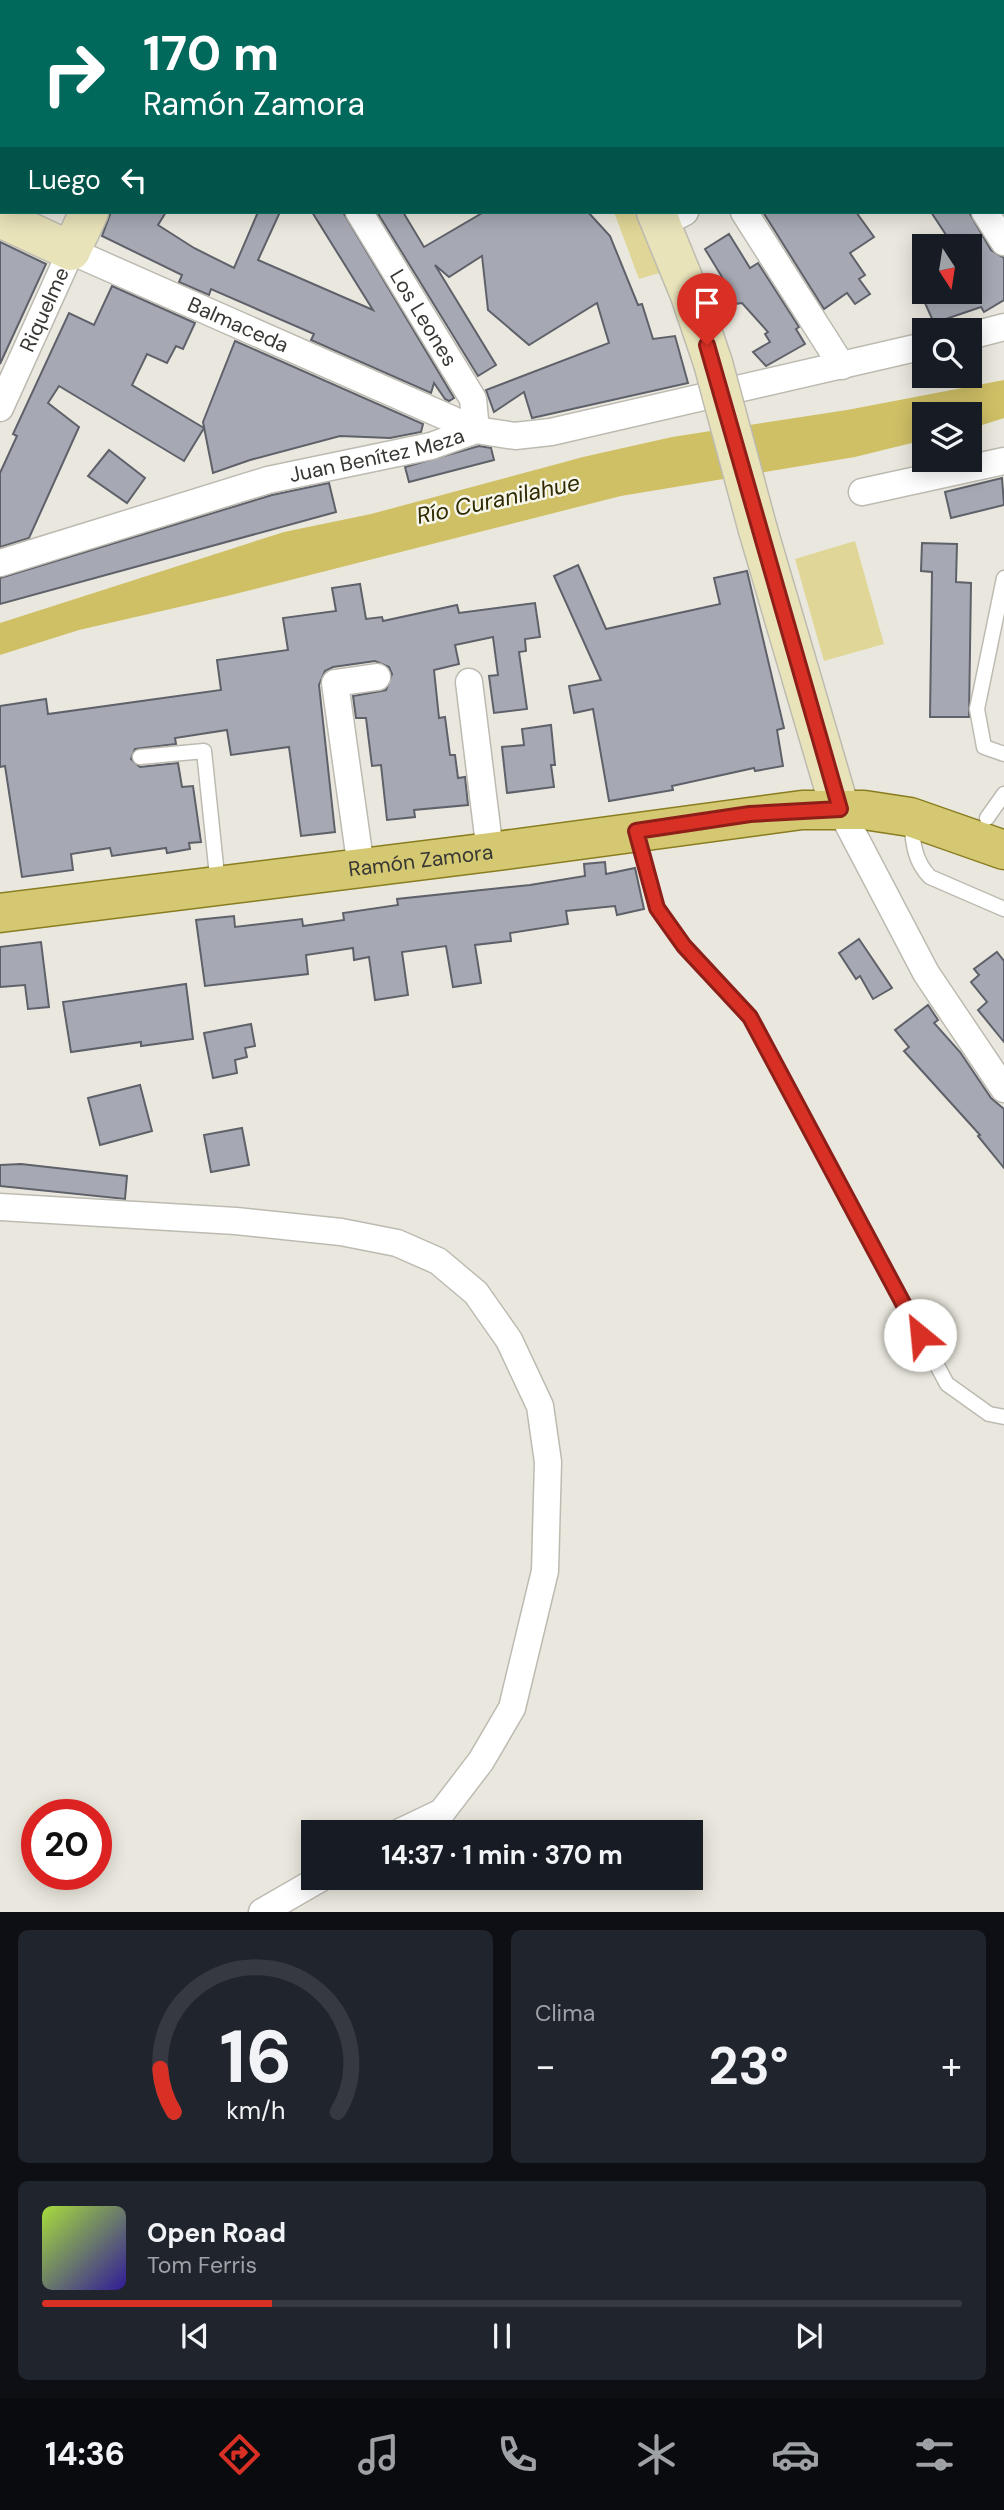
<!DOCTYPE html>
<html lang="es">
<meta charset="utf-8">
<style>
body{margin:0;font-family:"DM Sans",sans-serif;background:#20242c;color:#f1f3f6;height:100vh;display:flex;flex-direction:column;font-size:26px;white-space:nowrap}
*{box-sizing:border-box;margin:0}
p{font-size:23px;color:#9ea1a6}
.icon{flex:none;width:38px;height:38px;fill:none;stroke:currentColor;stroke-width:2;stroke-linecap:round;stroke-linejoin:round}
.map{position:relative;height:1912px;overflow:hidden}
.side{display:flex;flex-direction:column;gap:18px;padding:18px;background:#0d0f14;flex:1}
.side>*{flex:none}
.top-card{position:absolute;left:0px;top:0px;width:1004px;height:214px;box-shadow:0 4px 18px #0003;background:#00695c;color:#fff;overflow:hidden}
.needle{width:46px;rotate:168deg}
.buttons{position:absolute;left:912px;top:234px;display:grid;gap:14px}
.buttons a{display:grid;place-items:center;width:70px;height:70px;border-radius:0px;background:#171b24;box-shadow:0 4px 18px #0003;font-size:35px}
.speed{position:absolute;left:21px;top:1799px;display:flex;gap:14px;font-size:35px;font-weight:700;text-align:center}
.speed>*{display:grid;place-content:center;width:91px;height:91px;border-radius:50%;background:#171b24;box-shadow:0 4px 18px #0003;line-height:1}
.speed .limit{border:10px solid #d22;background:#fff;color:#111}
.pin{position:absolute;display:grid;place-items:center;width:60px;height:60px;color:#fff;margin:-72px -30px;border-radius:50% 50% 50% 0;rotate:-45deg;box-shadow:0 0 7px #0007}
.pin .icon{rotate:45deg}
.me{position:absolute;width:77px;margin:-38px;rotate:332deg;stroke-linejoin:round;filter:drop-shadow(0 0 5px #0008)}
.turn{display:flex;align-items:center;gap:24px;height:147px;padding:0 28px;font-size:32px}
.turn .icon{width:91px;height:91px;stroke-width:2.5}
.turn b{display:block;font-size:49px;line-height:60px}
.then{display:flex;align-items:center;height:66px;padding:0 28px;background:#0003;gap:14px;font-size:26px}
.big{font-size:52px;font-weight:700;line-height:1.1}
.side .tile{flex:1;display:flex;flex-direction:column;justify-content:center;gap:10px;min-width:0;padding:0 24px;border-radius:10px;background:#20242c}
.side .dial{align-items:center;gap:0}
.dial svg{height:182px;overflow:visible;fill:none;stroke:#363941;stroke-width:7;stroke-linecap:round;text-anchor:middle}
.dial text{fill:#f1f3f6;stroke:none}
.song{display:flex;align-items:center;gap:21px}
.cover{width:84px;height:84px;border-radius:10px;background:linear-gradient(135deg,hsl(80 70% 55%),hsl(250 70% 35%))}
.played{height:7px;border-radius:4px;background:linear-gradient(90deg,#d93025 25%,#363941 25%)}
.keys{display:flex;justify-content:space-around;direction:ltr}
.heat{display:flex;justify-content:space-between;align-items:center;font-size:38px;direction:ltr}
.side .tiles{flex:1;display:grid;gap:18px;grid-template-columns:1fr 1fr}
.tile:last-child{grid-column:span 2}
.trip{position:absolute;left:301px;top:1820px;width:402px;height:70px;border-radius:0px;background:#171b24;box-shadow:0 4px 18px #0003;font-weight:700;line-height:70px;text-align:center}
.tab-bar{display:flex;height:112px;justify-content:space-around;align-items:center;background:#090b0e;color:#9ea1a6}
.tab-bar .icon{width:49px;height:49px}
.tab-bar .selected{color:#d93025}
.tab-bar b{font-size:32px;color:#f1f3f6}
.map>svg:first-child{display:block}
.green{fill:#e0d697}
.water{fill:#cfc066}
.building{fill:#a6a9b3;stroke:#5f616a;stroke-width:2}
.lines{fill:none;stroke-linecap:round;stroke-linejoin:round}
.lane-casing{stroke:#bdbbb1;stroke-width:17}
.street-casing{stroke:#bdbbb1;stroke-width:29}
.secondary-casing{stroke:#bdbbb1;stroke-width:41}
.primary-casing{stroke:#8a7d20;stroke-width:41}
.lane{stroke:#fff;stroke-width:14}
.street{stroke:#fff;stroke-width:26}
.secondary{stroke:#e9e3b9;stroke-width:38}
.primary{stroke:#d4c873;stroke-width:38}
.secondary-bridge-casing{stroke:#bdbbb1;stroke-width:41;stroke-linecap:butt}
.secondary-bridge{stroke:#e9e3b9;stroke-width:38}
.route-casing{stroke:#8d1f18;stroke-width:18}
.route{stroke:#d93025;stroke-width:12}
.labels{text-anchor:middle;stroke-width:5;stroke-linejoin:round;paint-order:stroke}
.street-label{font-size:21px;fill:#373733;stroke:#f7f6eb}
.water-label{font-size:23px;font-style:italic;fill:#312a02;stroke:#f7f6eb}
</style>
<div class="map">
<svg width="1004" height="1912" viewBox="0 0 1004 1912">
<rect width="100%" height="100%" fill="#eae8de"/>
<g class="green">
<path d="M614,212H655L673,269L639,279Z"/>
<path d="M855,541L884,644L824,661L795,559Z"/>
</g>
<path class="water" d="M1004,380V418L970,429V415H924V440L855,457L621,496L227,596L79,630L0,655V623L284,532L371,514L583,457L672,437L847,410Z"/>
<g class="building">
<path d="M111,212H166L158,225L194,248L234,268L258,212H280L258,260L373,310L312,212H343L454,398L449,401L445,399L434,383L431,393L311,340L314,334L211,289L209,295L179,282L182,275L102,236Z"/>
<path d="M377,212H403L424,247L484,212H588L610,236L638,305L642,304L653,339L675,336L688,383L532,418L524,392L494,412L486,390L609,343L597,303L529,345L488,310L482,256L449,277L435,265L496,365L478,376Z"/>
<path d="M763,212H856L874,237L850,253L865,275L859,279L870,294L855,304L847,293L824,309Z"/>
<path d="M931,212H969L991,250L1004,258V300L984,312L981,307L934,323L920,292H970V247H954Z"/>
<path d="M729,234L750,268L758,263L799,327L796,329L805,344L766,366L753,352L770,342L765,334L768,332L742,303L728,305L722,277L705,249Z"/>
<path d="M0,242L46,264L0,364Z"/>
<path d="M112,286L195,323L183,349L176,346L167,363L147,354L132,385L204,428L184,461L59,386L48,403L79,427L29,538L0,547V473L17,436L13,434L69,313L94,325Z"/>
<path d="M235,341L423,424L421,432L390,438L340,436L250,460L213,473L203,422Z"/>
<path d="M479,446L491,448L494,460L409,482L405,467Z"/>
<path d="M109,450L145,478L127,503L88,476Z"/>
<path d="M1002,478L1004,505L951,518L945,492Z"/>
<path d="M329,483L336,512L0,604V578L272,495Z"/>
<path d="M922,543L957,544L956,582L971,583L969,717H930L932,572L921,571Z"/>
<path d="M578,565L606,629L720,604L714,578L747,571L784,728L777,730L783,766L755,771L754,768L672,786L673,790L609,801L593,709L574,713L569,686L601,680L554,576Z"/>
<path d="M360,584L366,619L382,617L383,621L457,605L459,613L535,603L540,637L525,639L526,651L519,652L527,709L494,713L489,676L498,675L493,637L455,645L459,664L434,670L439,718L445,717L450,755H455L458,778L465,777L468,805L414,810L415,817L387,820L381,765L372,766L366,718H356L353,696L386,690L392,674L389,667L375,661L333,667L325,671L319,685L335,832L301,836L289,747L231,755L227,730L175,738L176,744L135,749L131,759L140,767L178,763L182,787L193,786L201,842L189,843L190,849L167,853L166,848L112,856L110,848L71,854L73,870L22,877L5,766L0,767V706L46,699L48,714L221,690L217,660L288,650L283,618L336,611L332,588Z"/>
<path d="M551,725L555,765H551L554,787L507,793L502,747L524,745L522,729Z"/>
<path d="M605,862L606,874L635,868L644,909L617,915L615,906L566,911L568,924L510,933L511,941L475,945L481,983L453,987L446,946L402,952L408,995L375,1000L369,957L354,960L353,948L306,955L308,974L205,986L196,920L234,916L235,927L302,919L303,926L344,920L343,913L398,905L397,899L530,885L585,876L584,864Z"/>
<path d="M859,939L892,988L873,999L860,976L856,979L839,953Z"/>
<path d="M41,942L49,1007L28,1009L25,985L0,987V947Z"/>
<path d="M997,952L1004,961V1042L978,1010L987,1002L971,982L979,975L974,969Z"/>
<path d="M186,984L193,1039L141,1046V1042L71,1052L63,1002Z"/>
<path d="M928,1005L938,1020L934,1023L960,1052L991,1098L1004,1109V1168L978,1136L980,1135L904,1051L909,1047L895,1030Z"/>
<path d="M251,1024L255,1046L245,1048L247,1057L235,1060L237,1073L213,1078L204,1033Z"/>
<path d="M140,1085L152,1131L100,1145L88,1098Z"/>
<path d="M242,1128L249,1165L211,1172L204,1135Z"/>
<path d="M21,1164L127,1176L125,1199L0,1186V1165Z"/>
</g>
<g class="lines">
<defs>
<g id="lane">
<path d="M1004,578L977,709L984,747L1004,754"/>
<path d="M140,757L204,751L218,885"/>
<path d="M987,818L1004,794"/>
<path d="M911,821C913,842 914,861 930,877L1004,909"/>
<path d="M637,832L657,908L684,946L750,1017L947,1384L989,1414L1004,1417"/>
</g>
<g id="street">
<path d="M229,0L230,2"/>
<path d="M616,0L617,2"/>
<path d="M439,2L442,0"/>
<path d="M1003,19L1004,18"/>
<path id="s1" d="M359,212L473,399L476,430"/>
<path d="M744,212L842,366"/>
<path d="M985,212L1004,242"/>
<path d="M661,224L685,212"/>
<path d="M970,336L1004,327"/>
<path id="s2" d="M0,408L71,251L476,430"/>
<path d="M862,492L1004,461"/>
<path id="s3" d="M0,563L268,480L431,446L476,430L515,436L551,432L924,346"/>
<path d="M469,682L490,852"/>
<path d="M840,809L926,973L1004,1089"/>
<path d="M361,868L335,683L377,677"/>
<path d="M0,1207L236,1221L341,1232L397,1243L438,1261L476,1293L509,1340L540,1406L548,1462L545,1571L512,1708L481,1761L442,1812L400,1832"/>
<path d="M262,1912L321,1878"/>
</g>
<g id="secondary">
<path d="M551,0L552,2"/>
<path d="M181,2L182,0"/>
<path d="M656,212L690,295L713,363"/>
<path d="M0,218L71,251L89,212"/>
<path d="M758,530L840,809"/>
</g>
<g id="primary">
<path id="s4" d="M0,913L490,852L802,810H864L910,817L1004,850"/>
</g>
</defs>
<use href="#lane" class="lane-casing"/>
<use href="#street" class="street-casing"/>
<use href="#secondary" class="secondary-casing"/>
<use href="#primary" class="primary-casing"/>
<use href="#lane" class="lane"/>
<use href="#street" class="street"/>
<use href="#secondary" class="secondary"/>
<use href="#primary" class="primary"/>
<defs>
<path id="secondary-bridge" d="M713,363L758,530"/>
</defs>
<use href="#secondary-bridge" class="secondary-bridge-casing"/>
<use href="#secondary-bridge" class="secondary-bridge"/>
</g>
<g class="lines">
<defs>
<path id="route" d="M707,345L840,809L750,814L636,831L657,908L684,946L750,1017L920,1335"/>
</defs>
<use href="#route" class="route-casing"/>
<use href="#route" class="route"/>
</g>
<g class="labels">
<g class="street-label">
<text dy="7" stroke="none"><textPath href="#s2" startOffset="108">Riquelme</textPath></text>
<text dy="7" stroke="none"><textPath href="#s1" startOffset="124">Los Leones</textPath></text>
<text dy="7" stroke="none"><textPath href="#s2" startOffset="355">Balmaceda</textPath></text>
<text dy="7" stroke="none"><textPath href="#s3" startOffset="392">Juan Benítez Meza</textPath></text>
<text dy="7" stroke="none"><textPath href="#s4" startOffset="424">Ramón Zamora</textPath></text>
</g>
<g class="water-label">
<text transform="translate(498 499) rotate(-12)" y="8">Río Curanilahue</text>
</g>
</g>
</svg>
<div class="buttons">
<a><svg class="needle" viewBox="-14 -14 28 28"><path d="M0-13l5 13h-10z" fill="#e53935"/><path d="M0 13l5-13h-10z" fill="#9ea1a6"/></svg></a>
<a><svg class="icon" aria-label="search" viewBox="0 0 24 24"><circle cx="10" cy="10" r="6"/><path d="M15 15l6 6"/></svg></a>
<a><svg class="icon" aria-label="layers" viewBox="0 0 24 24"><path d="M12 4l9 5-9 5-9-5zM3 14l9 5 9-5"/></svg></a>
</div>
<div class="speed"><div class="limit">20</div></div>
<div class="pin" style="left:707px;top:345px;background:#d93025"><svg class="icon" aria-label="arrive" viewBox="0 0 24 24"><path d="M6 21V4h12l-3 4 3 4H6"/></svg></div>
<svg class="me" style="left:920px;top:1335px" viewBox="-20 -20 40 40"><circle r="19" fill="#fff"/><path d="M0-13L10 11 0 6-10 11z" fill="#d93025"/></svg>
<div class="trip">14:37 · 1 min · 370 m</div>
<div class="top-card">
<div class="turn"><svg class="icon" aria-label="right" viewBox="0 0 24 24"><path d="M7 20v-9h11M14 6l5 5-5 5"/></svg><div><b>170 m</b>Ramón Zamora</div></div>
<div class="then">Luego<svg class="icon" aria-label="left" viewBox="0 0 24 24"><path d="M17 20v-9H6M10 6l-5 5 5 5"/></svg></div>
</div>
</div>
<section class="side">
<div class="tiles">
<div class="tile dial"><svg viewBox="0 0 100 80">
<path d="M14 69A42 42 0 1 1 86 69"/>
<path d="M14 69A42 42 0 0 1 8 50" stroke="#d93025"/>
<text x="50" y="56" font-size="32" font-weight="700">16</text>
<text x="50" y="72" font-size="11">km/h</text>
</svg></div>
<div class="tile"><p>Clima</p>
<div class="heat"><a>−</a><b class="big">23°</b><a>+</a></div>
</div>
<div class="tile">
<div class="song"><i class="cover"></i><div><b>Open Road</b><p>Tom Ferris</p></div></div>
<div class="played"></div>
<div class="keys"><svg class="icon" aria-label="previous" viewBox="0 0 24 24"><path d="M18 5L8 12l10 7zM5 5v14"/></svg><svg class="icon" aria-label="pause" viewBox="0 0 24 24"><path d="M8 5v14M16 5v14"/></svg><svg class="icon" aria-label="next" viewBox="0 0 24 24"><path d="M6 5l10 7-10 7zM19 5v14"/></svg></div>
</div>
</div>
</section>
<nav class="tab-bar">
<b>14:36</b>
<svg class="icon selected" aria-label="directions" viewBox="0 0 24 24"><path d="M12 3l9 9-9 9-9-9zM9 14v-3h6M13 9l2 2-2 2"/></svg>
<svg class="icon" aria-label="music" viewBox="0 0 24 24"><path d="M9 18V5l10-2v13"/><circle cx="6" cy="18" r="3"/><circle cx="16" cy="16" r="3"/></svg>
<svg class="icon" aria-label="phone" viewBox="0 0 24 24"><path d="M5 4h4l2 5-3 2q2 4 5 5l2-3 5 2v4C11 20 4 13 5 4z"/></svg>
<svg class="icon" aria-label="climate" viewBox="0 0 24 24"><path d="M12 3v18M4 7l16 10M4 17L20 7"/></svg>
<svg class="icon" aria-label="car" viewBox="0 0 24 24"><path d="M5 17H2v-5l4-1 3-4h7l3 4 3 1v5h-3M9 17h6M6 11h13"/><circle cx="7" cy="17" r="2"/><circle cx="17" cy="17" r="2"/></svg>
<svg class="icon" aria-label="filters" viewBox="0 0 24 24"><path d="M4 7h16M4 17h16"/><circle cx="9" cy="7" r="2"/><circle cx="15" cy="17" r="2"/></svg>
</nav>
